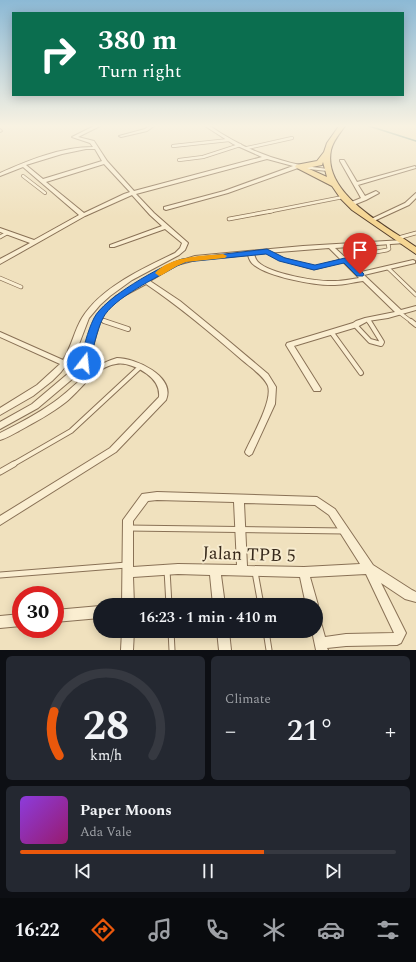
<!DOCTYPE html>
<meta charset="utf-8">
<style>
body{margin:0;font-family:Spectral,serif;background:#242831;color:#f1f3f6;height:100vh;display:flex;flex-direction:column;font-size:15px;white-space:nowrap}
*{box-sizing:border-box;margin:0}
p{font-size:13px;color:#9ea1a6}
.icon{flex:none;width:22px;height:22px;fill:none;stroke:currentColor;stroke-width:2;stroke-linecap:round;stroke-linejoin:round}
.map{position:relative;height:650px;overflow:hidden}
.details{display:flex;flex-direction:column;gap:6px;padding:6px;background:#0d0f14;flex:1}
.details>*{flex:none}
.banner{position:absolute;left:12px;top:12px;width:392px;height:84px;border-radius:0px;box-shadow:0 2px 10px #0003;background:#0b6e4f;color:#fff;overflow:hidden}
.speed{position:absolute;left:12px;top:586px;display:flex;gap:8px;font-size:20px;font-weight:700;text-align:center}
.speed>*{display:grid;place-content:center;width:52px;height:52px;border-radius:50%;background:#171b24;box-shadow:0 2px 10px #0003;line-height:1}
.speed .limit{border:6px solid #d22;background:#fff;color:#111}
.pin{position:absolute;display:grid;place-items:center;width:34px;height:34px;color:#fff;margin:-41px -17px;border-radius:50% 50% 50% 0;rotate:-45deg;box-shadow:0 0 4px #0007}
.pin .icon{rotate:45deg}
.me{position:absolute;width:44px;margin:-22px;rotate:16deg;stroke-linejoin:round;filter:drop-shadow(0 0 3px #0008)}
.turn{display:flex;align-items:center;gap:14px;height:84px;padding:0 20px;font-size:18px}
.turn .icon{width:52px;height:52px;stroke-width:2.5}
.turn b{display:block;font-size:28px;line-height:34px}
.big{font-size:30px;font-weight:600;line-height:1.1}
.details .tile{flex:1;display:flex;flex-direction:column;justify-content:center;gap:6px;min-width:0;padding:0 14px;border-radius:6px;background:#242831}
.details .dial{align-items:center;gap:0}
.dial svg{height:104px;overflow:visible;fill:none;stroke:#363941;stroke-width:7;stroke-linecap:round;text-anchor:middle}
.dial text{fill:#f1f3f6;stroke:none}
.song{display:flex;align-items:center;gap:12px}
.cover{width:48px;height:48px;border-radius:6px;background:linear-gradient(135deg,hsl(270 70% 55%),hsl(320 70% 35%))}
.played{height:4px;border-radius:2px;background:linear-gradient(90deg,#ea580c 65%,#363941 65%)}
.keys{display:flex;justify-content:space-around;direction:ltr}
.heat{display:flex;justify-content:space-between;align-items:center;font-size:22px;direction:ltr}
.details .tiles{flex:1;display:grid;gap:6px;grid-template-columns:1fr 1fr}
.tile:last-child{grid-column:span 2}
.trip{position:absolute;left:93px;top:598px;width:230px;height:40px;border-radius:20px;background:#171b24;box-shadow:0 2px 10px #0003;font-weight:600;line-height:40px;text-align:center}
.menu{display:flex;height:64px;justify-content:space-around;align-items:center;background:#090b0e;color:#9ea1a6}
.menu .icon{width:28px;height:28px}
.menu .active{color:#ea580c}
.menu b{font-size:18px;color:#f1f3f6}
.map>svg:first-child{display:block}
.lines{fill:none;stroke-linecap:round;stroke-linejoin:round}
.stream{stroke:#698f85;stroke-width:1.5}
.lane-far3-casing{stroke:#897156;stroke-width:4}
.lane-far2-casing{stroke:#897156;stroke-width:4.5}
.lane-far1-casing{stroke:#897156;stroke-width:6}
.lane-casing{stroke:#897156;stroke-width:7}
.street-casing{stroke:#897156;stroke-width:2}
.primary-casing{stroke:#563f2b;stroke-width:2}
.lane-far3{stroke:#faeed1;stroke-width:2.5}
.lane-far2{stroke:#faeed1;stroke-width:3}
.lane-far1{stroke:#faeed1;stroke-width:4}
.lane{stroke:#faeed1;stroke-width:5}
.street{fill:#faeed1;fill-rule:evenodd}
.primary{fill:#f5d693;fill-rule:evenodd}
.route{fill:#1a73e8;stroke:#114b97}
.slow{fill:#f59e0b}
.labels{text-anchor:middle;stroke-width:4;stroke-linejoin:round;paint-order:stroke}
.near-street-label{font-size:18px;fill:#37291b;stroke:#f7ebce}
</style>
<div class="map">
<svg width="416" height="650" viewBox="0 0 416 650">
<rect width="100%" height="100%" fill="#f0e1be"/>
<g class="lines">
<path class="stream" d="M369,126L416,141"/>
<defs>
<g id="lane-far3">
<path d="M173,146L229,140"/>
<path d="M247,148L292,138"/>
<path d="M179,160L203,157L240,145"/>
<path d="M23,176L45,193"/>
<path d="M267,212L343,197"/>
</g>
<g id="lane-far2">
<path d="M229,219L272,211"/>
<path d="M0,237L7,233"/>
<path d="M398,238L416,233"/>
<path d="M267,252L282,259L314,268L345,260"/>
<path d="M343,258L387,250L389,249L388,243"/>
<path d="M388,268L416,295"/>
<path d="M0,278L21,287"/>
<path d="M400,313L412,322"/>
<path d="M98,319L107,322"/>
<path d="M368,320L369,322"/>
</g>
<g id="lane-far1">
<path d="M104,321L128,329"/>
<path d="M411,321L416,325"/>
<path d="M355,325L370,341L381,344L382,342L369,321"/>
<path d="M332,333L361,373"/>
<path d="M12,465L71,431L140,367"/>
</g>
<g id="lane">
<path d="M0,472L14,464"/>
<path d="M128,528L344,531"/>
<path d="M167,570L169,605"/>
<path d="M255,572L261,605"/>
<path d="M0,575L127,565"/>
<path d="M171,631L172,650"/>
<path d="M266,631L269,650"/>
</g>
<g id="street">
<path d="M94,126H100L78,137L94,141L107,161L134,191L262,157L233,144L205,126H210C246,151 284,165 328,169L330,170L328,171L298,168L228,193L166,210L164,209V207L224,191L293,166L267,159L136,194L154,213L187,242L188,243L185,250L179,255L132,280L110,296L100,305L89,318L76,352L61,372L52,381L33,396L0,415V408L37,385L60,364L0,337V332L63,360C72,346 74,331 82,318C101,287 144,268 175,253L180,248L182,243L165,229L114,247H110V245L162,226L150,215L132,195L85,216L0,264V259L30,243L0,232V228L34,240L79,215L23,167L0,176V173C29,160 61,147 93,147L90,143L72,137ZM86,149H95L102,161L43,179L26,165L62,154ZM104,164L130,192L124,194L84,213L46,182Z"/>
<path d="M149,126H154L147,131L121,137L119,136L145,129Z"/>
<path d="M0,129L2,131L0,132Z"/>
<path d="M340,160H344L357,182L415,166L416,168L358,185L365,196L376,191L379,193L366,200L351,206L349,205V203L361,198L340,161Z"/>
<path d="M416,193V198L409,205L374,221H370L369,220L405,203Z"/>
<path d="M403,240L405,241V243L335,248L361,272L413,260L415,261V263L364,275L401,310L416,306V310L388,318L368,321L357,327L294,346L321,389L320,391H314L286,345L287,343L353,323L356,321L365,318L395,312L363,281C354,282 344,285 335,285C316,286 269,277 254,265C251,263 249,259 248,255L196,260L177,265L150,281L180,301L224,337L268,374L276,387L275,404L252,454L249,456L246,454L245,452C251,438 273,401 268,386C264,376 250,367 242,360C211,333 180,307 146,284L120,298L107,310L101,319L88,363L83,370L38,408L0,429V422L32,404L77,366L80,362L95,319L103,308L116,296L173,263L195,256L303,246ZM329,248L359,278C351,279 343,281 335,281C318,282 270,274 258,262C256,260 255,257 254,254Z"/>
<path d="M117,358C135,358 176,376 166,400L116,452L0,525V516L110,448L159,397C160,387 155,380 147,374C139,368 126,362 116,364C95,367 81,390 66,402C51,414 35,422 19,431C13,434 7,438 0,440V433C18,424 37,414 54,402C77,386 89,366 117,358Z"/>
<path d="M157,492L317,497L335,509L373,565L412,590L416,592V602L405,599L381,583L406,633L401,643L397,645L346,646L327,648L328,650H316L312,631H316V617L320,619L325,637L346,634L394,633L366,574L310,577L318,605L316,609V605H306L300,577L221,575L225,605H213L210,575L178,574L133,577L134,605H122L123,520L142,494ZM157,500L234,502L237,565L178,564L133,567V521L148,501ZM244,503L315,505L329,515L360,564L304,567L247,566Z"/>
<path d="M100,606V618L55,622V610Z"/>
<path d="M21,614V626L0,628V616Z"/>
<path d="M122,631H134L133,650H121Z"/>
<path d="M217,631H229L231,650H219Z"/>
</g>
<path id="primary" d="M339,126H345C340,133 333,141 331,150C322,194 387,226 416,247V254L352,210L341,199L332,186L295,167L296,165L317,161L324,152L327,143ZM323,162L327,177L307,168L322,165Z"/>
</defs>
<use href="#lane-far3" class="lane-far3-casing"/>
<use href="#lane-far2" class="lane-far2-casing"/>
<use href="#lane-far1" class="lane-far1-casing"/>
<use href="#lane" class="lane-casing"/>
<use href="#street" class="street-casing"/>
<use href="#primary" class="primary-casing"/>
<use href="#lane-far3" class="lane-far3"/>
<use href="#lane-far2" class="lane-far2"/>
<use href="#lane-far1" class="lane-far1"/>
<use href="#lane" class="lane"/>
<use href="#street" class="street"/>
<use href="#primary" class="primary"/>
</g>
<linearGradient id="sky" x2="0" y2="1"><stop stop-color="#8cb9d5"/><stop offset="0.58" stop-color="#f8f2e2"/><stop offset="1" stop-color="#f8f2e2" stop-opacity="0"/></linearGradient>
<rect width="416" height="217" fill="url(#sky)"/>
<path class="route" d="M267,249L285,258L315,265L345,258H348L364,274L363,276H357L344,263L314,270L279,261L266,254L186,262L177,266C158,277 113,298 103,318C96,332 94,348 89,363L88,365H81L79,363C84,348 87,332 94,318C104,298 160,266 182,259Z"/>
<path class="slow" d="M223,254L227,256L225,258L186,262L177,266L162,275L159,276L155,273C171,256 200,256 223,254Z"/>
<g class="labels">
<g class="near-street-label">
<text transform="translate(249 554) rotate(2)" y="6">Jalan TPB 5</text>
</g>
</g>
</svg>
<div class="speed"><div class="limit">30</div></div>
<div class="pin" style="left:360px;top:274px;background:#d93025"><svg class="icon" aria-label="arrive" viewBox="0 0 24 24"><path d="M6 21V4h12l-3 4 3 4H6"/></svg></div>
<svg class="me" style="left:84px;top:363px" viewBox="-20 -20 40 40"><circle r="17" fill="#1a73e8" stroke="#fff" stroke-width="3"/><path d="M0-11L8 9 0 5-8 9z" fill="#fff"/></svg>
<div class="trip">16:23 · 1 min · 410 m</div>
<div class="banner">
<div class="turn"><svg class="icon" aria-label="right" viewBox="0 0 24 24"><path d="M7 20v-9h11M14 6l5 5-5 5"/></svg><div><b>380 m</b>Turn right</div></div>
</div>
</div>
<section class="details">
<div class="tiles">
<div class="tile dial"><svg viewBox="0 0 100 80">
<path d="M14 69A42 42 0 1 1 86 69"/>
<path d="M14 69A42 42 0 0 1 10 35" stroke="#ea580c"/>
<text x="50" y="56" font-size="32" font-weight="700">28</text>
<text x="50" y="72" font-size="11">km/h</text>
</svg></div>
<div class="tile"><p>Climate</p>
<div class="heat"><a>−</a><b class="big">21°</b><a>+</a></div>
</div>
<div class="tile">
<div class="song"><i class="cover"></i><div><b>Paper Moons</b><p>Ada Vale</p></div></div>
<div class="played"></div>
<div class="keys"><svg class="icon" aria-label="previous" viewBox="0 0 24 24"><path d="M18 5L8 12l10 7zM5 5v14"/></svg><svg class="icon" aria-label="pause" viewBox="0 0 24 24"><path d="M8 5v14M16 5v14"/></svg><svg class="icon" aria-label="next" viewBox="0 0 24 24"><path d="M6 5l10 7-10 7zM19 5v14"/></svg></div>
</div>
</div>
</section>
<nav class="menu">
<b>16:22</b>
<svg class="icon active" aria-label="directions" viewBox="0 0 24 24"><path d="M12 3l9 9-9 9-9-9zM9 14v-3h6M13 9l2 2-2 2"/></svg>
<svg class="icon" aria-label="music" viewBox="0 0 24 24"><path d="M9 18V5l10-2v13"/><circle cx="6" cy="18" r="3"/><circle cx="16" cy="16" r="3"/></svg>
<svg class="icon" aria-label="phone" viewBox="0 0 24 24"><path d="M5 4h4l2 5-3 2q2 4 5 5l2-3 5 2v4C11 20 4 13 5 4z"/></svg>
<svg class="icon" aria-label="climate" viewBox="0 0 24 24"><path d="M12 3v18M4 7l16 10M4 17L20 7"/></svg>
<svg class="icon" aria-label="car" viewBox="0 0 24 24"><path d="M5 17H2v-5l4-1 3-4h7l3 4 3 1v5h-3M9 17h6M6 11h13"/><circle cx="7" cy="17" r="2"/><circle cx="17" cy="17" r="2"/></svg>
<svg class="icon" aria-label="filters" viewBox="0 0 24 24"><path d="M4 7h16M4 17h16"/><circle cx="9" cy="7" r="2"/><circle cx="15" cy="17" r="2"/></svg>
</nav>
